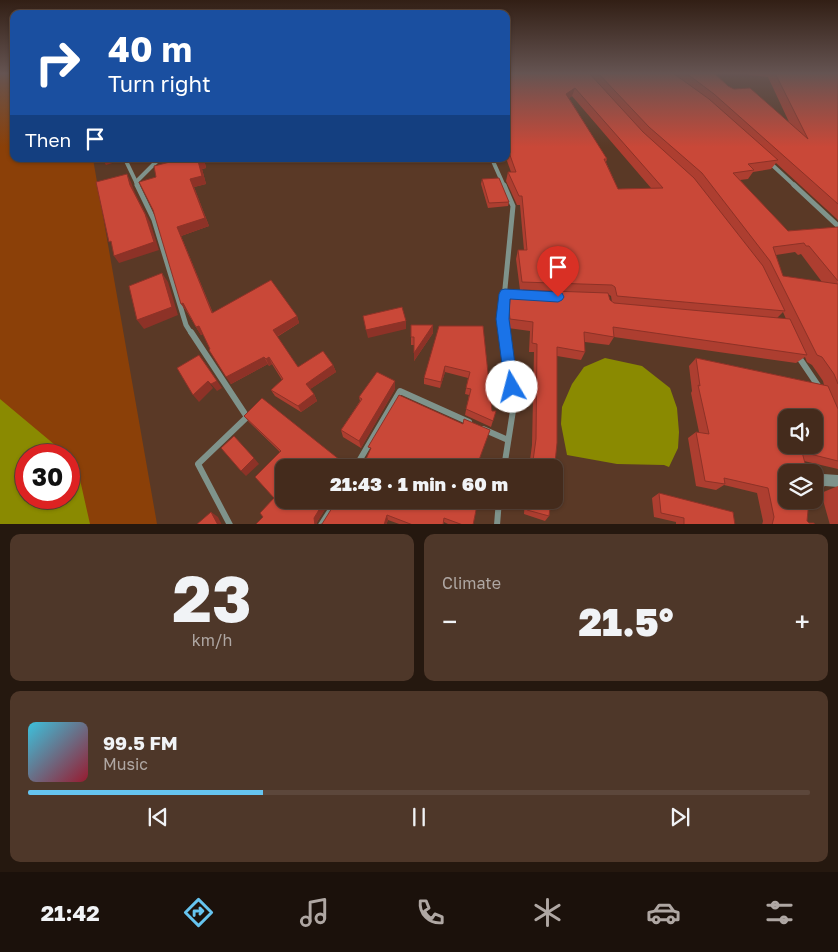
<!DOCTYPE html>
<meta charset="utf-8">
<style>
body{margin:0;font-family:"Golos Text",sans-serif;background:#4e3729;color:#f1f3f6;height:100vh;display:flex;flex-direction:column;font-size:19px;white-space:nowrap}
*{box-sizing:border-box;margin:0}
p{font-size:16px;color:#afa7a3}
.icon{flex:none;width:28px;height:28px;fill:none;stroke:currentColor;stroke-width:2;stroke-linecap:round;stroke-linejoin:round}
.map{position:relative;height:524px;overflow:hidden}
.sheet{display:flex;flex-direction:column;gap:10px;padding:10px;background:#25180f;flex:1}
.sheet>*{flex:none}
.hud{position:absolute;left:10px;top:10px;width:500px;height:152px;border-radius:10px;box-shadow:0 1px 4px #0004,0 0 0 1px #5c473b;background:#1a4fa0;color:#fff;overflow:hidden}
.tools{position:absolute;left:778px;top:409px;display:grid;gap:10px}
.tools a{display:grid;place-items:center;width:45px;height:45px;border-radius:10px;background:#442b1c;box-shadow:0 1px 4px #0004,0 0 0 1px #5c473b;font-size:25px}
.speed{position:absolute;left:15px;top:444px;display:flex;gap:10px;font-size:25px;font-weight:700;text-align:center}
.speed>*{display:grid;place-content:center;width:65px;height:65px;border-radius:50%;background:#442b1c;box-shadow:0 1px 4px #0004,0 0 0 1px #5c473b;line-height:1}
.speed .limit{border:8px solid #d22;background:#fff;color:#111}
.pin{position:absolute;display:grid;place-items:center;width:42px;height:42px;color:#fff;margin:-51px -21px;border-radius:50% 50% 50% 0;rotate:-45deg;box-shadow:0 0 5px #0007}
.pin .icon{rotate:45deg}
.me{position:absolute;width:55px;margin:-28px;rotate:352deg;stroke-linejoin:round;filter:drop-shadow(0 0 4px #0008)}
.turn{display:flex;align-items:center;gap:18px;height:105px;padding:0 15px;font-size:22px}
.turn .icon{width:65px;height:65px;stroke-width:2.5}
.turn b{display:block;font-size:35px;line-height:42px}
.then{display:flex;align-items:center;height:48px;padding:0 15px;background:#0003;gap:10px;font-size:19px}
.big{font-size:38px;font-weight:800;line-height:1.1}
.sheet .tile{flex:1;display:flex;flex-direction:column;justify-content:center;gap:8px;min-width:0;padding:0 18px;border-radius:10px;background:#4e3729}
.sheet .dial{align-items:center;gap:0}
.dial b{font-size:65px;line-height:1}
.song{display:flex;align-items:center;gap:15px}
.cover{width:60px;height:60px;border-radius:8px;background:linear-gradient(135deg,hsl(190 70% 55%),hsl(350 70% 35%))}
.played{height:5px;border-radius:2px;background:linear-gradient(90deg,#66c4ef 30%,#5c473b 30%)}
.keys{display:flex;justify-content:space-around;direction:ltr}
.heat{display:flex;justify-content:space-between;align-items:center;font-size:28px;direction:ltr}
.sheet .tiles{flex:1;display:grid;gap:10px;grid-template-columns:1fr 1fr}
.tile:last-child{grid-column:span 2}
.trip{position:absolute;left:275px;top:459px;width:288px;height:50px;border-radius:10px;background:#442b1c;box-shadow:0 1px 4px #0004,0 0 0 1px #5c473b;font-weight:800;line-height:50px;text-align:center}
.menu{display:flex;height:80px;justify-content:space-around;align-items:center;background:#1b110b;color:#afa7a3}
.menu .icon{width:35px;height:35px}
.menu .active{color:#66c4ef}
.menu b{font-size:22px;color:#f1f3f6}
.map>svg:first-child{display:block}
.green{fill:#8b4008;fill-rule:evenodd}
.water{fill:#8a8a01}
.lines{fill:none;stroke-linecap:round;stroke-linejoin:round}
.minor-far2{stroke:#7f938b;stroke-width:4}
.minor-far1{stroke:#7f938b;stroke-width:5}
.minor{stroke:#7f938b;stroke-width:6}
.tertiary{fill:#7f938b;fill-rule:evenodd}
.wall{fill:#ad3e30;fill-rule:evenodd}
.shaded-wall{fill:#8d3227}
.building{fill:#c94838;stroke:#8d3227;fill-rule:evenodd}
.route{fill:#1a73e8;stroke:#114b97}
</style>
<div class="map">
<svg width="838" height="525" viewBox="0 0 838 525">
<rect width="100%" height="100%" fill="#5a3926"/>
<path class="green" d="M0,73H14V159H93L157,524H0ZM26,455H69V498H26Z"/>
<g class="water">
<path d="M605,358L642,366L670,388L677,408L679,432L678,448L669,467L664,465L617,464L567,455L561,424L562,407L572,384L584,367Z"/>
<path d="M0,399L67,455H26V498H69V456L76,462L90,524H0Z"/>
</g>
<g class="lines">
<g class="minor-far2">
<path d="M125,159L138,186"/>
<path d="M492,159L504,186"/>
<path d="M769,162L795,186"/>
<path d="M136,182L159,159"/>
</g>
<g class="minor-far1">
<path d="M137,185L154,220L186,325L191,333"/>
<path d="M504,185L513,206L502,319L504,333"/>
<path d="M794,185L838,226"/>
</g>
<g class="minor">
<path d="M191,332L247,417L198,464L230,525"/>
<path d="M504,332L514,404L504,468"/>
<path d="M798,356L821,390"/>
<path d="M483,429L508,440"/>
<path d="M355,468L400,391L469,422"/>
<path d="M321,525L337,500"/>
<path d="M497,525L499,500"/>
</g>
<path class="tertiary" d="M823,474L838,475V487L825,486L814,492V479Z"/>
</g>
<g class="wall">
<path d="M506,73H714L728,86L789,122L768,77L749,75L748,73H838V220L776,163L771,169L753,172L748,179L740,180L788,231L838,227V469L804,461L806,467L801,469L807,521L809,523L815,525H762L763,521L757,493L724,485L716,490L696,486L688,438L696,432H699L691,393L692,391L689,366L696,358L824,385L823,381L812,365L807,362L805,357L796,363L614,337L609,345L585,342V352L581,360L557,356L554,468H529L532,445L534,352H529L530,331L508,328L506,319L508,299L511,290L523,291V290H520L516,259L518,250H524L520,205H517L506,181L508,172H511L506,158ZM572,96L651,188L618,189L606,162L607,159L569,98ZM795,252L798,255L801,254L822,282L783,276L776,255ZM608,294L611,296L612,302L610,300ZM783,312L786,319L777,318Z"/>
<path d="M178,159H204L206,168L202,169L206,184L194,187L209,226L181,236L213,313L297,316L299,323L277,337L298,367L333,365L336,372L310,389L314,394L317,401L301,412L275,396L271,390L282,380L272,364L269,366L268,364L231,384L210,349L203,334L201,335L196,327L187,312L181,304L156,177L178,160Z"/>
<path d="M482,179L509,202L508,206L488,208L481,184Z"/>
<path d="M411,325L433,333L414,361V345H411Z"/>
<path d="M483,326L492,411H496L491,427L465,415L469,395L465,394L468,378L445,372L440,388L424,384V378Z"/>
<path d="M395,389L361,448L343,437L341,430L360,401L359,397Z"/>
<path d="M244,416L350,468L284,500H331L317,522L263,517L274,498L280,452L249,422Z"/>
<path d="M838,486V525H830L821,493Z"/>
<path d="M659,493L735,525H676V522L654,517L652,498Z"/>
<path d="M478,500L473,525H450L444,522L443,525H402L388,520L386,525H318Z"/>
<path d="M525,500H551L549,516L545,521L524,514Z"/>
</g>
<g class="shaded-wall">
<path d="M575,88L572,96L564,102L566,94Z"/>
<path d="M102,159H122V160L106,165Z"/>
<path d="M202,159H204L206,168L202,169L206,184L194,187L209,226L181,236L216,321L212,313L177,227L190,179L198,161Z"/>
<path d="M127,174L131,182L135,193L150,222L159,250L119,263L114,256L130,185Z"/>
<path d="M162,273L168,282L178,315L144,329L137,320Z"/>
<path d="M183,303L188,311L187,312L181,304Z"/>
<path d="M297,316L299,323L276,337L273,330Z"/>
<path d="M406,321V329L368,338L366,330Z"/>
<path d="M433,325V333L414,361V353Z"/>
<path d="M199,326L204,333L201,335L196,327Z"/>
<path d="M199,355L205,363L222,388L217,391L211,384Z"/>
<path d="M264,357L268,364L231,384L226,377Z"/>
<path d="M269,357L272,364L269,366L266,359Z"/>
<path d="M333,365L336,372L309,390L306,384Z"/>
<path d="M445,366V372L440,388L441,382Z"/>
<path d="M208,381L213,388L199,402L193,395Z"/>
<path d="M395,381V389L361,448L359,441Z"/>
<path d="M314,394L317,401L301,412L298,406Z"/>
<path d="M254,458L259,464L246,476L241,471Z"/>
<path d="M325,500H331L317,522V525H315L314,518Z"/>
<path d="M211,512L218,517L222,525H218Z"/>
<path d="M387,515L388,520L386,525H384Z"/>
</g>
<g class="building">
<path d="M506,73H589L643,132L694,178L763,266L785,311L617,296L615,287L612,285L522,282L518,250H527L522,196H519L508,172H516L506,144ZM575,88L663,188L618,189L604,159H607L566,94Z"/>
<path d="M598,73H673L709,99L778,160L748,164L754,170L733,173L788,231L838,227V281L809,246H806L804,243L773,247L783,276L838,284V384L834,374L822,357L817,355L770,261L702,173L649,127Z"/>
<path d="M686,73H714L728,86L734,89L750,88L808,139L775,73H838V204L714,94Z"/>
<path d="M178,159H202L203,160L198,161L202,176L190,179L205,218L177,227L212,313L271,280L297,316L273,330L298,367L323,351L333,365L306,384L314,394L298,406L271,390L283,379L269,357L266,359L264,357L226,377L209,350L210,349L199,326L196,327L183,303L181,304L153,210L139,182L156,177L154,166L178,160Z"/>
<path d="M127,174L130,185L145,214L154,242L114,256L111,241L109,242L96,182Z"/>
<path d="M499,178L509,202L489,203L482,179Z"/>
<path d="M162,273L172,307L137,320L129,286Z"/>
<path d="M511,290L523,292V290L608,293L610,300L614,303L790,319L807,355L613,327L614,337L584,332L585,352L557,347V443L554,473V468H532L536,439L537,344L532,343L533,322L510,319L509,310Z"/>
<path d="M402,307L406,321L366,330L363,316Z"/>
<path d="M411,325H433L414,353V337H411Z"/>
<path d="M439,326H483L492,411H496L493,421L466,409L471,389L466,388L470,372L445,366L441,382L424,378Z"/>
<path d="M199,355L217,381L211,384L208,381L193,395L177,368Z"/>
<path d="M696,358L828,386L838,409V461L802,452L806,467L800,466L802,472H786V500H809L807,521L809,523H814L815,525H772L774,517L768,488L724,478L725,484L705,481L696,432L709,434L698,385L700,386ZM786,418H814V445H786Z"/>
<path d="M377,372L395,381L359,441L341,430L362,399L359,397Z"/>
<path d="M399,395L463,424L464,419L490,430L476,468H362L371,448L368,447Z"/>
<path d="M262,398L350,468H284V500H325L314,518L315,525H255L263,517L260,513L274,498L255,477L281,451L244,416Z"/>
<path d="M234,436L254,458L241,471L221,448Z"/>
<path d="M659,493L733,512L735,525H684V518L661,513Z"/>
<path d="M337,500H478L473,525H463L444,518L443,525H413L387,515L384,525H318L322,524Z"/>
<path d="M528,500H551L549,516L527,510Z"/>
<path d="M211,512L218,525H196Z"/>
</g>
<linearGradient id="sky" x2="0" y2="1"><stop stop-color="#321f15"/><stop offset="0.5" stop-color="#655452"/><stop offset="1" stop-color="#655452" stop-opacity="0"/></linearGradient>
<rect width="838" height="147" fill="url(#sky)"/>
<path class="route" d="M505,289L558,292L562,293L564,297L562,300L558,302L510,299L509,319L518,387L516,391L512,393L507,391L505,387L496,319L499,294L501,290Z"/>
</svg>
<div class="tools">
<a><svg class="icon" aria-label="sound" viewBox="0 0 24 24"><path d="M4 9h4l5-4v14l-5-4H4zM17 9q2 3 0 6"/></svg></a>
<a><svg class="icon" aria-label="layers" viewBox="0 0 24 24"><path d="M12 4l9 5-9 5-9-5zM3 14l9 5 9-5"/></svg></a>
</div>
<div class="speed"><div class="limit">30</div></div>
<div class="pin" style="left:558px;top:297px;background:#d93025"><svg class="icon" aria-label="arrive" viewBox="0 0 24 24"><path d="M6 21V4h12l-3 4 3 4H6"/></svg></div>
<svg class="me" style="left:512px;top:387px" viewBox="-20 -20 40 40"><circle r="19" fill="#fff"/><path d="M0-13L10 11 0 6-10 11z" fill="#1a73e8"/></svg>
<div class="trip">21:43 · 1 min · 60 m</div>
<div class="hud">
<div class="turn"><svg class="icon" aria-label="right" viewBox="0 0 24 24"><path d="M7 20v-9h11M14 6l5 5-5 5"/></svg><div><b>40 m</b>Turn right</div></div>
<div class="then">Then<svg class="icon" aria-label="arrive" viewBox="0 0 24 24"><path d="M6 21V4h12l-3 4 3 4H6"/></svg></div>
</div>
</div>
<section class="sheet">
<div class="tiles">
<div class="tile dial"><b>23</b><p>km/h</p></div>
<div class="tile"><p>Climate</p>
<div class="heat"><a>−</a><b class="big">21.5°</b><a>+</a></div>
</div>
<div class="tile">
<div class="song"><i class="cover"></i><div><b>99.5 FM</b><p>Music</p></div></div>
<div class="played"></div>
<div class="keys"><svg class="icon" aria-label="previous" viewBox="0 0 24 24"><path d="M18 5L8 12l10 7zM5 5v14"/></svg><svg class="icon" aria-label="pause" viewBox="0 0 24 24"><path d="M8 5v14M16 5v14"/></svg><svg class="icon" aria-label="next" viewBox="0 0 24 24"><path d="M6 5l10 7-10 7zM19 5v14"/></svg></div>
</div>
</div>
</section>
<nav class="menu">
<b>21:42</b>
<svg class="icon active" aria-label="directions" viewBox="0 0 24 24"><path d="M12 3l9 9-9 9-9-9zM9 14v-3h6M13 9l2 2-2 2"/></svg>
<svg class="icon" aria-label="music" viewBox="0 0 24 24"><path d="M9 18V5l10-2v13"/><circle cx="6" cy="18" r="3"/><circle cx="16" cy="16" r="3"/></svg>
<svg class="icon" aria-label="phone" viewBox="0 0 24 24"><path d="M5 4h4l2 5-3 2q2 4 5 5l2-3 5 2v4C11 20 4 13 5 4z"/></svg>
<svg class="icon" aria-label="climate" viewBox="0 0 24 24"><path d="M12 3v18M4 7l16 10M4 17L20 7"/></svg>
<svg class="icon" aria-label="car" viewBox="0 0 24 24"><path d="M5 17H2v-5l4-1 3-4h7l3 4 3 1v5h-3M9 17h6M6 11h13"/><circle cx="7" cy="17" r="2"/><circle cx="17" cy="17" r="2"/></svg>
<svg class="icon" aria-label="filters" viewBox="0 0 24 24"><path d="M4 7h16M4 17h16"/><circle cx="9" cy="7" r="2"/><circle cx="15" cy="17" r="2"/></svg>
</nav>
